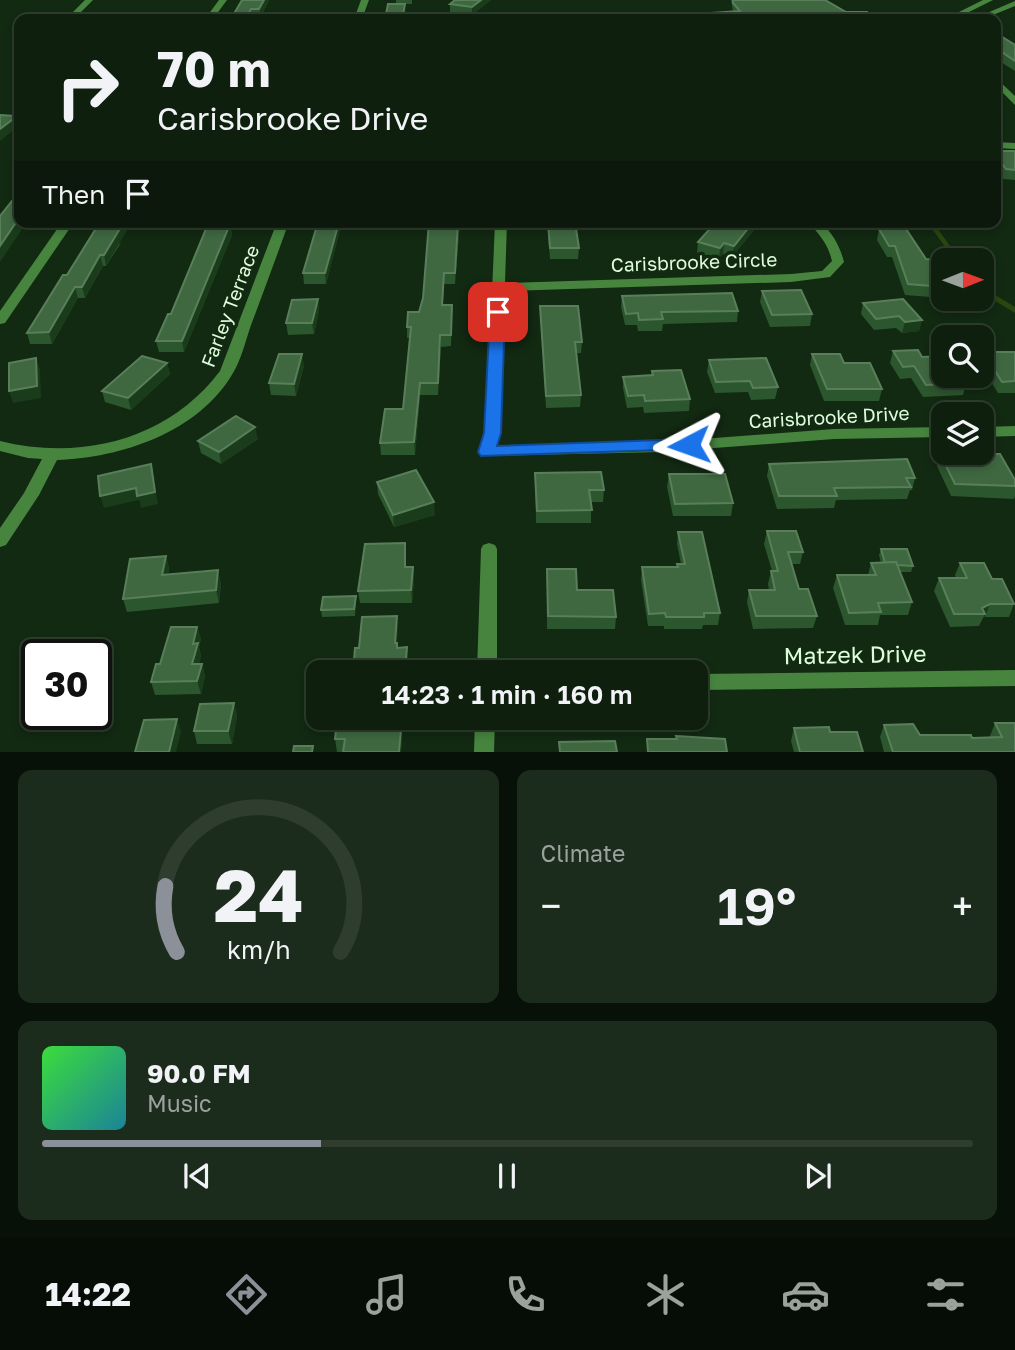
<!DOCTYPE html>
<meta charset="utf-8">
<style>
body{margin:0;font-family:"Golos Text",sans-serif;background:#1c2c1c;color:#f1f3f6;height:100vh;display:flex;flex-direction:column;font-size:26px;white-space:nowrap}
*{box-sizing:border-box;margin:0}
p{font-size:23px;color:#9ba29e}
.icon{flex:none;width:38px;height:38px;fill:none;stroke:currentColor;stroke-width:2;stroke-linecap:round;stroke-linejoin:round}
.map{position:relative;height:752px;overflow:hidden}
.sheet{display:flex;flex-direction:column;gap:18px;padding:18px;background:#081108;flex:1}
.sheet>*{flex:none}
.top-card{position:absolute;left:14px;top:14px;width:987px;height:214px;border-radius:14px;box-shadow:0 4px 10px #0003,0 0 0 2px #2e3d2e;background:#0e1f0e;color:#f1f3f6;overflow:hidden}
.needle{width:46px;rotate:89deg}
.tools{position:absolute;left:931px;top:248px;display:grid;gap:14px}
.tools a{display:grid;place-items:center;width:63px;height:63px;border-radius:14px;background:#0e1f0e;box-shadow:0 4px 10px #0003,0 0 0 2px #2e3d2e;font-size:35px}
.speed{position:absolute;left:21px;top:639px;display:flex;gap:14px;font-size:35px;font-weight:700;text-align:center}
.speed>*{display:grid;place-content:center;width:91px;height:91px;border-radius:50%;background:#0e1f0e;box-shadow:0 4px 10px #0003,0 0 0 2px #2e3d2e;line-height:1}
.speed .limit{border:4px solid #111;border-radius:10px;background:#fff;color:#111}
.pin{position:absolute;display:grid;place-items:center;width:60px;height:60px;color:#fff;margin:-30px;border-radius:14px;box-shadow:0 4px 10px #0006}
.me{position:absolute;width:77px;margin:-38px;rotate:266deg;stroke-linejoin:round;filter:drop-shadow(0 0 5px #0008)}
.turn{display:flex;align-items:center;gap:24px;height:147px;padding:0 28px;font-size:32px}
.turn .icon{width:91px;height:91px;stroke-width:2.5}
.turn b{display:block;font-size:49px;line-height:60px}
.then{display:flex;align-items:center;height:66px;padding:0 28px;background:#0003;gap:14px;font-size:26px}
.big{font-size:52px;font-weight:600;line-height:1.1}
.sheet .card{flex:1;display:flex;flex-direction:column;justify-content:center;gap:10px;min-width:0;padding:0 24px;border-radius:14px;background:#1c2c1c}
.sheet .dial{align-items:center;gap:0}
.dial svg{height:182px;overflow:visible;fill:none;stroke:#2e3d2e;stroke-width:7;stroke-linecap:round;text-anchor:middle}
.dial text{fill:#f1f3f6;stroke:none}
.song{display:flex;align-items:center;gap:21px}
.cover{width:84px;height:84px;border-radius:10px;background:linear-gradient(135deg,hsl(120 70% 55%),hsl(190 70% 35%))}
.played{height:7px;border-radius:4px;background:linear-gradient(90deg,#8c9099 30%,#2e3d2e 30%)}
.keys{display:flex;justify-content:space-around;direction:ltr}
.heat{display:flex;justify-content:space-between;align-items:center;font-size:38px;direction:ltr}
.sheet .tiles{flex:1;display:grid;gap:18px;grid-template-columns:1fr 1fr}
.card:last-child{grid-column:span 2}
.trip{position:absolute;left:306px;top:660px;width:402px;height:70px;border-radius:14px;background:#0e1f0e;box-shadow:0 4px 10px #0003,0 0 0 2px #2e3d2e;font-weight:600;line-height:70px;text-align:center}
.tab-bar{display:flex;height:112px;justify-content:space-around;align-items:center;background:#060c06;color:#9ba29e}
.tab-bar .icon{width:49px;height:49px}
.tab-bar .active{color:#8c9099}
.tab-bar b{font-size:32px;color:#f1f3f6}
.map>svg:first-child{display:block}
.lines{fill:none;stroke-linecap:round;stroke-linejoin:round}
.stream-far1{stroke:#2b460e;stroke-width:4.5}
.stream{stroke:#2b460e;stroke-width:5}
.minor{fill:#47853f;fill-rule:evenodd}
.wall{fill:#2c562e}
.shaded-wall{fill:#1a3c1b}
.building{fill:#3f6841;stroke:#587f59;stroke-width:2}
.route{fill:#1a73e8;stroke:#114b97;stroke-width:2}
.labels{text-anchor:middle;stroke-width:7;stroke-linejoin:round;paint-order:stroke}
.street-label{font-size:19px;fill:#ddfddb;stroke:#122912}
.near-street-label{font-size:23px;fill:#ddfddb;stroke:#122912}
</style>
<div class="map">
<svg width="1015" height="752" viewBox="0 0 1015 752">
<rect width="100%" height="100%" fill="#122912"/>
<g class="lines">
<path class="stream-far1" d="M930,222L958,261"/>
<path class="stream" d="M982,290L1015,310"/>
<g class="minor">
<path d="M85,0H93L74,19H66Z"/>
<path d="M219,0H227L213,19H205Z"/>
<path d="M361,0H369L362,19H354Z"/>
<path d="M983,0H993L955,19H945Z"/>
<path d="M1015,1V6L983,19H973Z"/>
<path d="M996,78L1015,96V105L996,86Z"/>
<path d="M996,142L1015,143V149L996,148Z"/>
<path d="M62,222H74L5,323L0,324V311Z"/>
<path d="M277,222H289C276,258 263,293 250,328C245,343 241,360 233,373C199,432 121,458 57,460L39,495L6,545L0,547V528L24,493L42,459L28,458L0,451V441C81,461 168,440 220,371Z"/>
<path d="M495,222H507L505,283L791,274L822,271L832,261C828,244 820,235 808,222H821C833,234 840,246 844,262L830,277L791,282L505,291L500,433L496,447L662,442L834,429L943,427V437L834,439L662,452L482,456L479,452L486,433Z"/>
<path d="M1015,426V436L982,437V427Z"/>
<path d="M489,543L495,545L497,549V672H477L481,549L483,545Z"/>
<path d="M1015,670V686L696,690V674Z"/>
<path d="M475,718H495L494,752H474Z"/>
</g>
</g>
<g class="wall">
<path d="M269,0L261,17H252L251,19H231Z"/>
<rect x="396" y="0" width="16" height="4"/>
<path d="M491,0L472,15L450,12V4Z"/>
<path d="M731,0H825L846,12L682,18L733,12Z"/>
<path d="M996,33L1015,45V71L996,59Z"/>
<path d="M996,112L1001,119L999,128L996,129Z"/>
<path d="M996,151H1015V180L1003,179L996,169Z"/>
<path d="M342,222L326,284H304L303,273Z"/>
<path d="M460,222L455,284H444L443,305L452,316L451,346L441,347L438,395H420L415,455H381L380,443L403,409L410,338H407V327L419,312L423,298Z"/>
<path d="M547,222H575L579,248L578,259H550Z"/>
<path d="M230,224L232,235L184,352H159L156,341L171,314Z"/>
<path d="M879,229L926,259L943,262V298L905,295L892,257H887L877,240Z"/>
<path d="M754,230L732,257L723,254L719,259L697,253L698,242Z"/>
<path d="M121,243L106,266H103L85,298H78L52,344H30L27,333L67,275Z"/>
<path d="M762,291L812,314L810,326L770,327L760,302Z"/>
<path d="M622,296L738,311L737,322L663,324L662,331H638L637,325H625L621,307Z"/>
<path d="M318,299L319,311L314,334L288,335L286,323Z"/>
<path d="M863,303L922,320L919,331L902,333L896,328L874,330L861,314Z"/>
<path d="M540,306L582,342L581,353H576L581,395L580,407L546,408Z"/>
<path d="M893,351L922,357L966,383L963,395L923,397L911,378L900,379L890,363Z"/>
<path d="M983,352H1015V393H998L982,367V357Z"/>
<path d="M812,354L882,389L879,401H824L810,365Z"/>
<path d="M709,360L778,387L775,399L751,400L748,392L715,393L707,372Z"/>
<path d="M167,363L170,374L131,410L105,402L102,391Z"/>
<path d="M304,366L296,396L271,395L269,383Z"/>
<path d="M652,371L690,399L689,411L644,413L643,407L627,408L623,388V377L651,376Z"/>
<path d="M258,439L221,464L201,453L198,441Z"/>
<path d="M940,454L1015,480V496L1014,499L951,496L937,466Z"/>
<path d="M769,464L915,478L912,490H910L907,499L836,500L834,508L777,509L767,476Z"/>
<path d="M535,473L604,490L603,502H591V523H536Z"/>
<path d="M669,474L733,503L731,516H673L667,487Z"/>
<path d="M377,482L435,515L394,527L378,494Z"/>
<path d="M767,531L803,552L800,564H792L799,589L817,616L813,628L753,629L747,602L749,590H769L768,584L771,571H772L764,544Z"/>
<path d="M678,532L720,613L718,625H703L702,629H664V626H648L641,580L642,567H677V564H681L677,544Z"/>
<path d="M405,543L406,567H413L414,580L412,603H360L358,591Z"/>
<path d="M881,549L913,566L911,572H900L912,602L908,615H880L878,625H845L833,588L837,575H868L871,563H881L879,555Z"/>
<path d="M166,556L169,568L168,575L221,583L219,603L127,612L123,599Z"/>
<path d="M960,563L992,579L1014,604L1009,617H985L983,618L979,626L950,627L934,591L939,578H956L955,575Z"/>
<path d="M547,582L577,590L616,617L615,629H547Z"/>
<path d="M356,596V602L355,616L322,617L321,610Z"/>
<path d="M197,627L201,639L199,647L201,656L199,664H202L205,676L201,694L155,695L151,682L160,664Z"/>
<path d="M234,703L237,716L232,744H197L194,731Z"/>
<path d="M350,718H403L401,752H337L335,739L350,720Z"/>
<path d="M995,723L1015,752H884L880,737L884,725L920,735L972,738H991L990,736Z"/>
<path d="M794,728L830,732L863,752H794L791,741Z"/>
</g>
<g class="shaded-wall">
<path d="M264,0H269L261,17L259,9Z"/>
<path d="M481,0H491L472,15V7Z"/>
<path d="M405,4L406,12L404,19H402Z"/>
<path d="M251,9L252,17L251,19H246Z"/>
<path d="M17,116L19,126L0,141V129Z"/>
<path d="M19,218V222H27L0,262V246Z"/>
<path d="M124,222H132L106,266L104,255Z"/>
<path d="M339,222H342L326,284L325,273Z"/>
<path d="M458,222H460L455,284V273Z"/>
<path d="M753,222H755L754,230L732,257L734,246Z"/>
<path d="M230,224L232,235L184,352L182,341Z"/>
<path d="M724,243L723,254L719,259L720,248Z"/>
<path d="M100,255L103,266L85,298L82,287Z"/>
<path d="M75,287L78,298L52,344L49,332Z"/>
<path d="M318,299L319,311L314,334L312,323Z"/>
<path d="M922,320L919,331L902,333L905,322Z"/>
<path d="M440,335L441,347L438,395V383Z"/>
<path d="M302,354L304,366L296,396L294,384Z"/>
<path d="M36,358L40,370L41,398L13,403L9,391Z"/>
<path d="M167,363L170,374L131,410L128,398Z"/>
<path d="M420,383V395L415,455L414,442Z"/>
<path d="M255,427L258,439L221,464L219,452Z"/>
<path d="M151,464L158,504L141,508L139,500L104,508L100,496L136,488Z"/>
<path d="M434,502L435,515L394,527L393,515Z"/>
<path d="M166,556L169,568L166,588L162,575Z"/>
<path d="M413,567L414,580L412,603L411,590Z"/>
<path d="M218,570L221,583L219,603L216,590Z"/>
<path d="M990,604L985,617L983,618L985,614L982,608Z"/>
<path d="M397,616L398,629L396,656L395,643Z"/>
<path d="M197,627L201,639L199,647L201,656L196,676L192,664L193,644Z"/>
<path d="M407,647L408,660L407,672H405Z"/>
<path d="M202,664L205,676L201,694L197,681Z"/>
<path d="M234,703L237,716L232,744L228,731Z"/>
<path d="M402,718H403L401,752H399Z"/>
<path d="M177,719L181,732L176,752H169Z"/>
</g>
<g class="building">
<path d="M242,0H264L259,9H251L246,19H231Z"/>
<path d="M455,0H481L472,7L450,4Z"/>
<path d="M733,0H825L846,12H867L869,19L599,18H682V15L740,11L733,3Z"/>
<path d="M388,4H405L402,19H385Z"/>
<path d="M996,33L1015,45V61L996,48Z"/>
<path d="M19,68V76L15,69Z"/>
<path d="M996,112L1001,119H996Z"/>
<path d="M0,115L17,116L0,129Z"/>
<path d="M996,151H1015V170L1006,169L996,156Z"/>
<path d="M19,192V218L0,246V216Z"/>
<path d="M100,222H124L104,255H100L82,287H75L49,332L27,333L63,275H67Z"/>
<path d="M318,222H339L325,273H303Z"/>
<path d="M429,222H458L455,273H444L442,305H452L451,335H440L438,383H420L414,442L380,443L385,409H403L411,327H407L408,312H419L423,298Z"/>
<path d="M548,222H575L579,248H550Z"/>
<path d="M716,222H753L734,246L724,243L720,248L698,242Z"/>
<path d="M208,224H230L182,341H156L168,314H171Z"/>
<path d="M879,229H906L926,259L943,260V287L908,284L895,246H889Z"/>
<path d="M801,290L812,314L772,315L762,291Z"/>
<path d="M732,293L738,311L661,312L663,319L639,320L638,313L626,314L622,296Z"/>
<path d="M318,299L312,323H286L292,300Z"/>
<path d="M903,299L922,320L905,322L899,316L876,319L863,303Z"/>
<path d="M540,306H578L582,342H575L581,395L546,396Z"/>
<path d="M918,350L922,357L943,356V376H962L966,383L926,385L914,366L903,367L893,351Z"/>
<path d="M983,352H1015V381L1002,382Z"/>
<path d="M279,354H302L294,384L269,383Z"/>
<path d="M812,354H840L844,363H870L882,389H827Z"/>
<path d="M142,356L167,363L128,398L102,391Z"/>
<path d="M36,358L37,386L9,391V363Z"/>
<path d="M766,358L778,387L753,388L750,381L716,382L709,360Z"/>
<path d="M681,370L690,399L645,401L644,395L628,396L623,377L653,375L652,371Z"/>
<path d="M236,416L255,427L219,452L198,441Z"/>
<path d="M940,454H1000L1015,480V486L955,484Z"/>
<path d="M907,459L915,478H906L911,487L834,488L837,496H779L769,464Z"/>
<path d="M151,464L155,492L137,496L136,488L100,496L98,476Z"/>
<path d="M416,470L434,502L393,515L377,482Z"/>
<path d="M601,472L604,490H589L592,510L537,511L535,473Z"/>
<path d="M669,474H725L733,503L675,504Z"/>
<path d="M767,531H796L803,552H788L799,589H808L817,616H756L749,590H775L771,571H778Z"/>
<path d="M678,532H702L720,613H704V617H666L665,613L649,614L642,567H678L677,564H685Z"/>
<path d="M405,543V567H413L411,590L358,591L365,544Z"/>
<path d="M881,549H907L913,566L897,565L896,562L885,563Z"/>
<path d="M166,556L162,575L218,570L216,590L123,599L130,559Z"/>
<path d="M896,562L912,602L878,603L881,612L849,613L837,575H876L871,563Z"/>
<path d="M960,563H984L992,579H1002L1014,604H990L982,608L985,614H954L939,578H967Z"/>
<path d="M547,569H576L577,590H613L616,617L548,616Z"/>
<path d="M356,596L354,609L321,610L323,597Z"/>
<path d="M397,616L395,643H397V648L407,647L405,671L353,672L355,648H359L362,617Z"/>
<path d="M171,627H197L193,644L198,643L192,664H202L197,681L151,682L156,664H160Z"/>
<path d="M234,703L228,731H194L200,704Z"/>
<path d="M350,718H402L399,752H343L345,739H335L337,720H350Z"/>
<path d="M177,719L169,752H135L144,720Z"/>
<path d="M995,723H1015V752H893L884,725L913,724L920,735H971L972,738L1002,737Z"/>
<path d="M829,727L830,732H857L863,752H800L794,728Z"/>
<path d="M676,736L725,739L727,752H648L647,739H677Z"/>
<path d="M615,741L617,752H560L559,742Z"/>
<path d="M294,746H313L312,752H293Z"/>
</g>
<path class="route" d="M498,307L505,312L501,433L497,446L689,439L698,445L695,449L481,456L478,452L484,433L490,312Z"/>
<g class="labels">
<g class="street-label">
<text transform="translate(694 262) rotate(-2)" y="7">Carisbrooke Circle</text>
<text transform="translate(230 306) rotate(-69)" y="7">Farley Terrace</text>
<text transform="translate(829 417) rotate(-3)" y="7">Carisbrooke Drive</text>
</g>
<g class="near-street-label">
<text transform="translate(855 655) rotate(-1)" y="8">Matzek Drive</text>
</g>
</g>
</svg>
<div class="tools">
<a><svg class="needle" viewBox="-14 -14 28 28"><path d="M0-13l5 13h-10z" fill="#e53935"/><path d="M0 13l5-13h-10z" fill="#9ba29e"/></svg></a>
<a><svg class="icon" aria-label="search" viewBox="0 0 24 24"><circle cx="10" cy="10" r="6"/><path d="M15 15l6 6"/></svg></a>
<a><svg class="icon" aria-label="layers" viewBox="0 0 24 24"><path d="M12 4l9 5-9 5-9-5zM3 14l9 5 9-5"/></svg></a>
</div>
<div class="speed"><div class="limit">30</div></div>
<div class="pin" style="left:498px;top:312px;background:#d93025"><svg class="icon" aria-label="arrive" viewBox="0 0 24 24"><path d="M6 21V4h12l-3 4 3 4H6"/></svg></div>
<svg class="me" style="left:689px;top:445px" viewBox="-20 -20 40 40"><path d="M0-17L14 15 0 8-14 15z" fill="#1a73e8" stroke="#fff" stroke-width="4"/></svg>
<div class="trip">14:23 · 1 min · 160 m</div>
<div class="top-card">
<div class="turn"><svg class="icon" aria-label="right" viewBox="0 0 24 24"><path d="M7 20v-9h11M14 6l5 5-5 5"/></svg><div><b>70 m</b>Carisbrooke Drive</div></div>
<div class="then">Then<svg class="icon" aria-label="arrive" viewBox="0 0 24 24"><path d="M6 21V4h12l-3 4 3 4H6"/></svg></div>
</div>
</div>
<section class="sheet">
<div class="tiles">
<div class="card dial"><svg viewBox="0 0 100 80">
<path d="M14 69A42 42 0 1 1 86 69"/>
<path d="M14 69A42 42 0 0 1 9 40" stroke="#8c9099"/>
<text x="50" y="56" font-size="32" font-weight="700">24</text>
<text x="50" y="72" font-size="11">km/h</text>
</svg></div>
<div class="card"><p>Climate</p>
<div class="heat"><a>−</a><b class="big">19°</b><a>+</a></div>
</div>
<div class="card">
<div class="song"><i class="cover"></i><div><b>90.0 FM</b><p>Music</p></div></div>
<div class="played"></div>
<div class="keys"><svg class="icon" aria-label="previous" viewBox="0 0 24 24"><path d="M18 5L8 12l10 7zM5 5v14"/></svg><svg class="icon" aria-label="pause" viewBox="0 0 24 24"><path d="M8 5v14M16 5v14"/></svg><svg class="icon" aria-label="next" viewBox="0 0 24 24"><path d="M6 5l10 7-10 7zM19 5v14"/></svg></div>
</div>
</div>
</section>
<nav class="tab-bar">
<b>14:22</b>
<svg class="icon active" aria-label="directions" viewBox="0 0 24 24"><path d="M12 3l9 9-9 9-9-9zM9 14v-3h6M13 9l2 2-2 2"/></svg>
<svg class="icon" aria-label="music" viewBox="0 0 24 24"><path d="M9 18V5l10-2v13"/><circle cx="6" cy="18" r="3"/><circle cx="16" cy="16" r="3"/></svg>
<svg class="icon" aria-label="phone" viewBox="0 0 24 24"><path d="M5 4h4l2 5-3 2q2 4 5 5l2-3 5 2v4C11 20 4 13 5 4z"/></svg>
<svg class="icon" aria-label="climate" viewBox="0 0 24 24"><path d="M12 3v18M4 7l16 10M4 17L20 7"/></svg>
<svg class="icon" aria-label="car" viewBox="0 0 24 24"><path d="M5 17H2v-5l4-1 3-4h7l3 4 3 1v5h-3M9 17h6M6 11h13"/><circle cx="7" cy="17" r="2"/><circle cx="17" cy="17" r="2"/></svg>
<svg class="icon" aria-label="filters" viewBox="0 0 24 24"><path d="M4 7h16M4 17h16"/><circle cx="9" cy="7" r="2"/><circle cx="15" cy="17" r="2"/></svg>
</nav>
